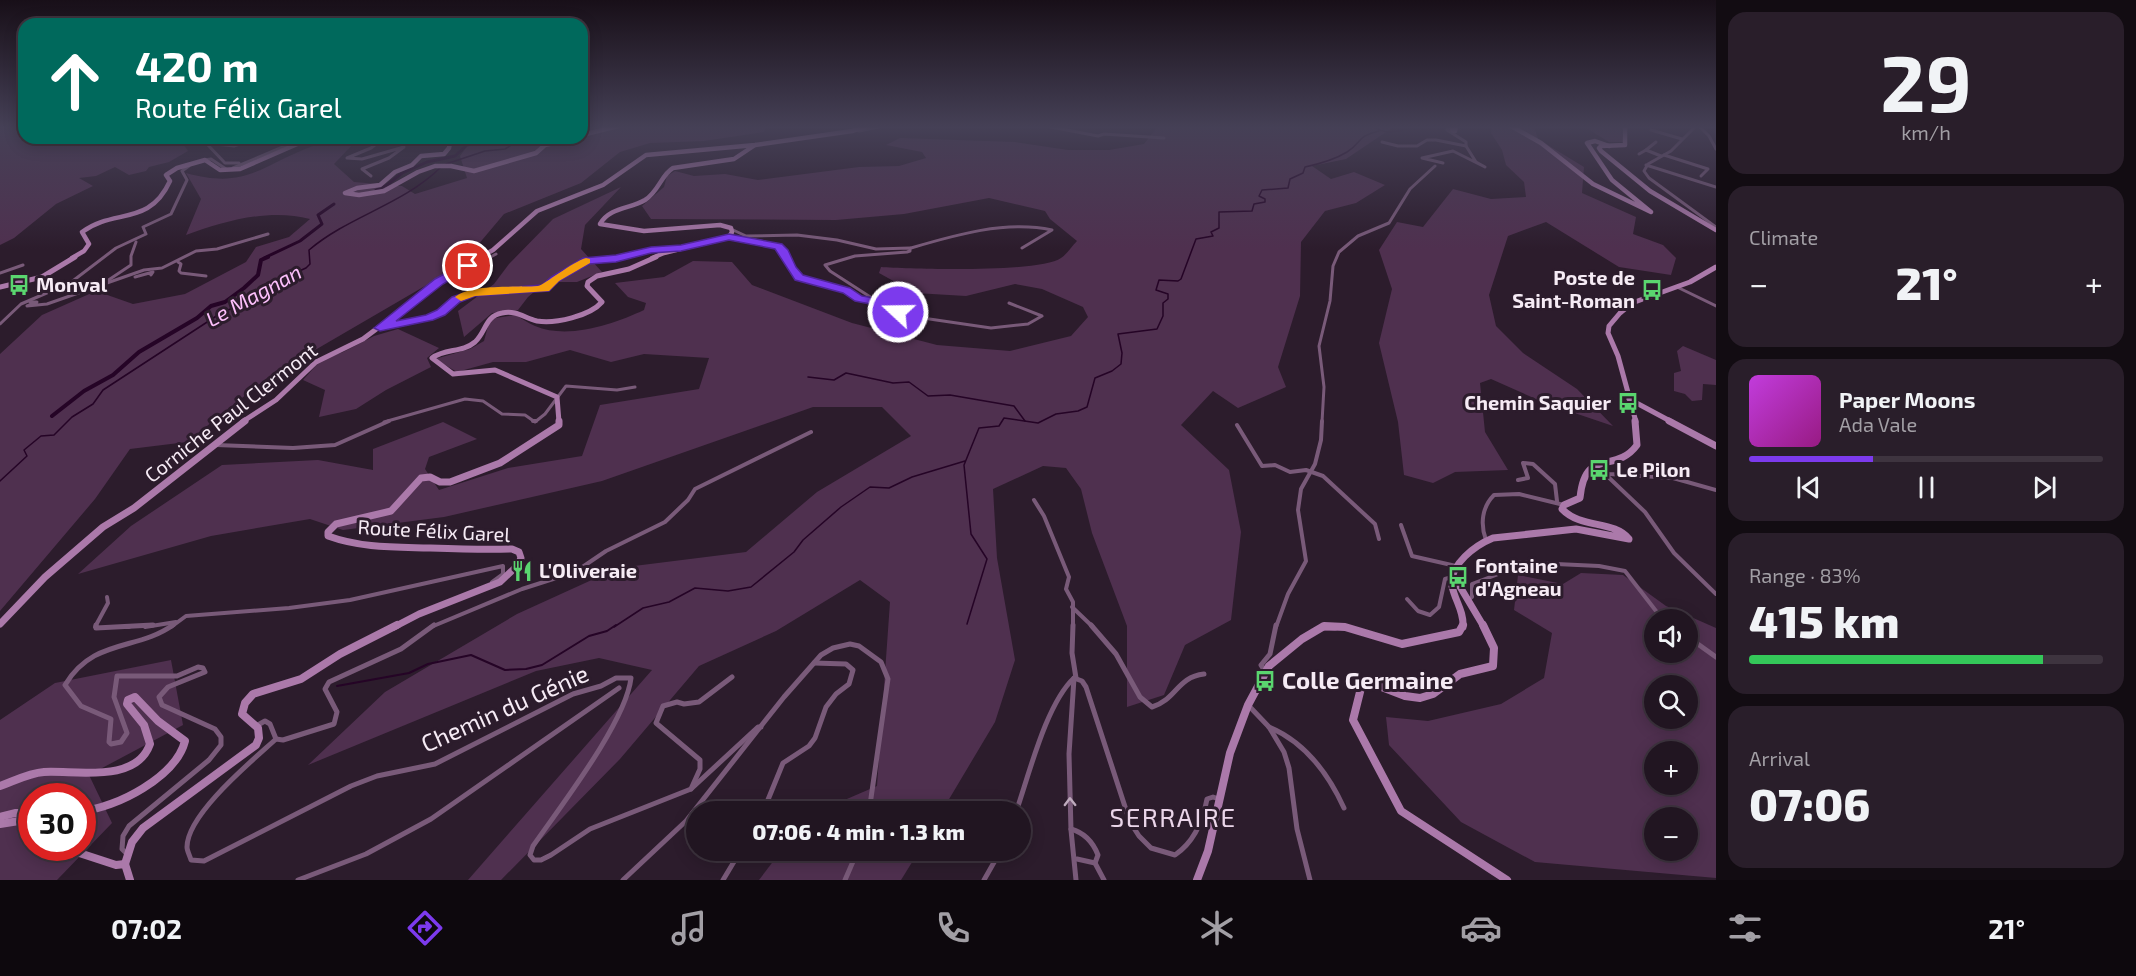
<!DOCTYPE html>
<meta charset="utf-8">
<style>
body{margin:0;font-family:"Exo 2",sans-serif;background:#291e2a;color:#f1f3f6;height:100vh;display:flex;flex-direction:column;font-size:22px;white-space:nowrap}
*{box-sizing:border-box;margin:0}
p{font-size:20px;color:#a29fa5}
.icon{flex:none;width:33px;height:33px;fill:none;stroke:currentColor;stroke-width:2;stroke-linecap:round;stroke-linejoin:round}
.map{position:relative;flex:1;overflow:hidden}
.sheet{display:flex;flex-direction:column;gap:12px;padding:12px;background:#120c12;width:420px}
.sheet>*{flex:none}
.banner{position:absolute;left:18px;top:18px;width:570px;height:126px;border-radius:18px;box-shadow:0 3px 15px #0003,0 0 0 2px #3e343f;background:#00695c;color:#fff;overflow:hidden}
.fabs{position:absolute;left:1644px;top:609px;display:grid;gap:12px}
.fabs a{display:grid;place-items:center;width:54px;height:54px;border-radius:50%;background:#211521;box-shadow:0 3px 15px #0003,0 0 0 2px #3e343f;font-size:30px}
.speed{position:absolute;left:18px;top:783px;display:flex;gap:12px;font-size:30px;font-weight:700;text-align:center}
.speed>*{display:grid;place-content:center;width:78px;height:78px;border-radius:50%;background:#211521;box-shadow:0 3px 15px #0003,0 0 0 2px #3e343f;line-height:1}
.speed .limit{border:9px solid #d22;background:#fff;color:#111}
.pin{position:absolute;display:grid;place-items:center;width:51px;height:51px;color:#fff;margin:-26px;border:3px solid #fff;border-radius:50%;box-shadow:0 2px 6px #0007}
.me{position:absolute;width:66px;margin:-33px;rotate:291deg;stroke-linejoin:round;filter:drop-shadow(0 0 4px #0008)}
.turn{display:flex;align-items:center;gap:21px;height:126px;padding:0 18px;font-size:27px}
.turn .icon{width:78px;height:78px;stroke-width:2.5}
.turn b{display:block;font-size:42px;line-height:51px}
.big{font-size:45px;font-weight:800;line-height:1.1}
.sheet .tile{flex:1;display:flex;flex-direction:column;justify-content:center;gap:9px;min-width:0;padding:0 21px;border-radius:18px;background:#291e2a}
.sheet .dial{align-items:center;gap:0}
.dial b{font-size:78px;line-height:1}
.song{display:flex;align-items:center;gap:18px}
.cover{width:72px;height:72px;border-radius:9px;background:linear-gradient(135deg,hsl(290 70% 55%),hsl(310 70% 35%))}
.played{height:6px;border-radius:3px;background:linear-gradient(90deg,#7c3aed 35%,#3e343f 35%)}
.keys{display:flex;justify-content:space-around;direction:ltr}
.heat{display:flex;justify-content:space-between;align-items:center;font-size:33px;direction:ltr}
.charge{height:9px;border-radius:4px;background:linear-gradient(90deg,#34c759 83%,#3e343f 0)}
.trip{position:absolute;left:686px;top:801px;width:345px;height:60px;border-radius:30px;background:#211521;box-shadow:0 3px 15px #0003,0 0 0 2px #3e343f;font-weight:800;line-height:60px;text-align:center}
.tabs{display:flex;height:96px;justify-content:space-around;align-items:center;background:#0d080d;color:#a29fa5}
.tabs .icon{width:42px;height:42px}
.tabs .current{color:#7c3aed}
.tabs b{font-size:27px;color:#f1f3f6}
main{display:flex;flex:1;min-height:0}
.map>svg:first-child{display:block}
.green{fill:#4f304f;fill-rule:evenodd}
.lines{fill:none;stroke-linecap:round;stroke-linejoin:round}
.stream-far1{stroke:#250426;stroke-width:1.5}
.stream{stroke:#250426;stroke-width:2}
.canal-far1{stroke:#250426;stroke-width:3}
.canal{stroke:#250426;stroke-width:4}
.street-far2{stroke:#795a79;stroke-width:3}
.street-far1{stroke:#795a79;stroke-width:4}
.street{stroke:#795a79;stroke-width:5}
.secondary-far3{stroke:#ab79aa;stroke-width:4.5}
.secondary-far2{stroke:#ab79aa;stroke-width:5}
.secondary-far1{stroke:#ab79aa;stroke-width:7}
.secondary{stroke:#ab79aa;stroke-width:8}
.oneway{stroke:#beaabd}
.route{fill:#7c3aed;stroke:#51269a;stroke-width:1.5}
.slow{fill:#f59e0b}
.labels{text-anchor:middle;stroke-width:6;stroke-linejoin:round;paint-order:stroke}
.poi-label{font-size:20px;font-weight:bold;fill:#f6ebf5;stroke:#2c1c2c;text-anchor:start}
.street-label{font-size:20px;fill:#f6ebf5;stroke:#2c1c2c}
.water-label{font-size:21px;font-style:italic;fill:#fdc0fc;stroke:#2c1c2c}
.near-poi-label{font-size:24px;font-weight:bold;fill:#f6ebf5;stroke:#2c1c2c;text-anchor:start}
.near-street-label{font-size:24px;fill:#f6ebf5;stroke:#2c1c2c}
.near-neighbourhood-label{font-size:26px;letter-spacing:1.5px;fill:#ead5e9;stroke:#2c1c2c}
</style>
<main>
<div class="map">
<svg width="1716" height="880" viewBox="0 0 1716 880">
<rect width="100%" height="100%" fill="#2c1c2c"/>
<g class="green">
<path d="M0,126H24V138H196L183,144L188,151L169,162L149,167L146,171L129,175L115,167L96,176L79,178L93,186L56,204L14,238L0,245Z"/>
<path d="M582,126H766L764,132L704,141L650,143L620,152L581,183L504,214L461,265L267,378L187,442L130,449L95,499L0,611V354L42,315L96,291L133,304L185,294L246,262L256,247L289,237L310,219C270,208 225,221 186,235L201,199L186,173C247,190 261,165 313,146C324,142 338,141 350,140L355,142L334,164L354,182L402,186L415,194L467,178L460,156L473,138H582Z"/>
<path d="M1158,126H1395L1346,159L1312,166L1331,179L1354,172L1385,185L1356,203L1325,211L1301,242L1300,296L1278,367L1286,387L1238,408L1213,391L1181,425L1229,470L1241,532L1231,620L1185,645L1164,695L1127,707V626L1092,533L1081,489L1066,468L1043,466L993,489L997,558L1015,660L995,722L942,811H819L877,786L890,602L860,580L776,631L699,666L620,759L501,880H468L652,670L599,658L536,671L308,765L385,692L517,614L618,568L746,552L817,492L911,436L882,407H813L602,481L444,517L343,530L310,519L211,536L78,574L131,526L222,465L318,460L373,470V449L443,422L477,439L429,457L425,469L439,490L508,468L582,456L600,405L699,389L709,358L644,354L611,362L570,350L526,362H493L457,372L435,359L470,349L484,341L490,319L515,315C521,318 528,323 535,326C568,340 614,324 644,310L646,303L628,297L615,283L664,277L693,261L732,262L752,285L852,323L937,345L1010,351L1071,336L1088,317L1083,307L1042,289L1015,284L966,296L915,293L879,273L881,267C912,269 1040,273 1061,258C1067,254 1072,246 1077,241L1050,219L1045,211L989,198L904,214L836,220L651,219L642,206L664,187L667,176L675,171L694,176L725,174L758,180L859,167L899,166L926,158L922,152L886,145L900,138L1015,142L1068,150H1109L1144,144Z"/>
<path d="M1492,126H1534L1538,139L1584,167L1582,193L1636,217L1633,234L1663,245L1676,258L1671,275L1619,267L1546,222L1508,236L1489,295L1496,326L1523,353L1577,389L1613,426L1545,403L1491,379L1480,383L1485,432L1508,470L1455,472L1433,483L1404,475L1398,422L1379,343L1392,289L1379,250L1397,222L1423,227L1453,189L1491,199L1526,197L1524,182L1506,165L1502,150L1491,133Z"/>
<path d="M1583,126H1621L1623,142H1609Z"/>
<path d="M621,187L585,225L581,249L602,272L577,282H546L528,297L518,310L492,313L464,337L458,311L494,284L509,264L553,219Z"/>
<path d="M398,329L439,348L427,358L431,367L386,390L356,409L319,417L325,390L303,380L320,361L343,352L374,336Z"/>
<path d="M1683,346L1716,360V385L1703,384L1702,400L1692,401L1685,394L1674,391V373L1681,371L1677,351Z"/>
<path d="M1581,573L1623,575L1666,606L1716,628V878L1535,862L1461,822L1389,745L1386,717L1428,721L1501,704L1544,678L1552,633L1514,610L1518,575L1563,584ZM1654,620H1688V652H1654ZM1654,686H1688V718H1654ZM1654,752H1688V784H1654ZM1654,818H1688V850H1654Z"/>
<path d="M171,660L183,725L89,775L112,823L57,880H0V720L55,683ZM32,796H82V848H32Z"/>
<path d="M781,851H919L901,880H759Z"/>
</g>
<g class="lines">
<g class="stream-far1">
<path d="M1373,126C1384,135 1400,132 1412,126"/>
<path d="M446,164L485,151L505,149L523,138"/>
<path d="M808,377L834,380L846,373L893,383L909,382L928,396L950,395L1014,406L1025,421"/>
<path d="M0,481L27,456L24,450L41,436L54,435L72,417L93,404L103,390L221,313L240,305L272,283L306,268L310,264L309,250C349,216 402,205 440,168"/>
<path d="M967,624L987,559L971,534L964,465L979,428L999,426L1004,418L1038,423L1056,414L1078,411L1087,407L1095,378L1112,371L1121,364L1122,353L1118,334L1157,329L1163,316V303L1168,299V294L1156,290L1159,280L1178,281L1181,279L1196,239L1213,236L1211,232L1219,228V212L1252,211L1254,204L1265,202V199L1259,196L1262,190L1288,188L1290,179L1303,173L1305,167C1319,164 1334,160 1347,152C1363,142 1355,137 1379,131"/>
<path d="M614,627L643,608L669,602L695,588L728,591L751,587L794,552L803,540L841,507L870,487L889,488L912,477L965,461"/>
</g>
<path class="stream" d="M337,686L409,673L428,664L471,655L505,670L526,669L542,665L589,636L607,631L616,625"/>
<g class="canal-far1">
<path d="M376,190L387,185L402,173L427,162L455,156L467,145L491,138"/>
<path d="M264,258L300,241L322,224L318,215L334,204"/>
</g>
<path class="canal" d="M52,416L84,391L113,375L139,352L197,318L211,306L225,302L244,288L258,275L261,260L268,257"/>
<g class="street-far2">
<path d="M1046,126L1098,136L1104,134L1164,138"/>
<path d="M1450,126L1447,130L1466,142V146"/>
<path d="M1696,126L1671,151L1648,164L1644,171L1649,178L1716,227"/>
<path d="M1699,126L1709,136L1716,149"/>
<path d="M1651,130L1682,139"/>
<path d="M859,131L883,126"/>
<path d="M234,138L245,142L234,146L206,143L225,163H239"/>
<path d="M245,142L252,139"/>
<path d="M1382,142L1398,146H1417L1427,140H1436L1466,146L1476,162L1485,167L1453,151L1422,158L1443,163"/>
<path d="M1656,142L1646,150L1661,156"/>
<path d="M1639,154L1646,150"/>
<path d="M1664,155L1708,169L1701,176"/>
<path d="M204,160L211,159L226,169"/>
<path d="M1646,165L1716,187"/>
<path d="M233,168L304,138"/>
<path d="M371,176L362,169L389,158L404,147L362,159L347,158L371,148L384,138"/>
<path d="M731,229L746,236L797,235L837,240L876,249L910,248V251L907,252L855,256L825,265L830,271L889,309L909,316L991,328L1028,324L1042,316L1009,303"/>
<path d="M729,237C743,239 778,240 785,253C790,261 790,271 799,277C811,287 833,285 847,291C859,296 864,300 877,302"/>
<path d="M911,248C955,235 1006,220 1052,230L1022,248"/>
<path d="M178,262L181,264L179,271L181,273L206,276"/>
<path d="M0,273L23,265"/>
<path d="M451,276H457L496,254"/>
<path d="M135,277L153,272L151,275"/>
<path d="M107,281L131,265V256L136,242"/>
<path d="M1677,287L1716,306"/>
<path d="M30,302H37L27,306L47,304L144,270L162,268L196,251L217,249L268,234"/>
<path d="M0,324L21,304L70,283L116,248L146,234L143,227L171,214L187,180L182,171L189,166"/>
<path d="M381,328L441,313L456,299L474,293L545,289L555,279L587,261L675,248"/>
<path d="M384,422L465,399L483,401L502,414L525,415L535,422L545,414L566,386L617,390L635,387"/>
<path d="M1322,422L1324,387L1319,346L1330,301L1333,266L1339,252L1358,236L1389,223L1410,189L1435,166"/>
</g>
<g class="street-far1">
<path d="M533,421H536"/>
<path d="M1237,425L1262,466L1275,465L1290,472L1306,470L1323,476L1375,524L1379,539"/>
<path d="M216,445L293,448L335,445L389,421"/>
<path d="M1593,469L1609,474L1673,478L1716,490"/>
<path d="M1604,473L1645,512L1674,553L1716,594"/>
<path d="M1518,480L1528,478L1523,463L1533,464L1555,484L1557,501"/>
<path d="M1034,500L1044,516L1069,577L1066,589L1073,602V627"/>
<path d="M1401,525L1412,556L1456,566"/>
<path d="M1486,540C1480,524 1482,507 1494,495L1519,494L1564,505"/>
<path d="M1407,599L1418,611L1430,615L1439,607L1445,579L1452,577"/>
<path d="M1468,600L1472,597V584L1501,573L1511,562L1599,566L1625,571L1663,620"/>
<path d="M1072,607L1093,627"/>
<path d="M95,627L108,603L107,597"/>
<path d="M109,627H129"/>
<path d="M145,627L176,622"/>
<path d="M171,627L186,616L289,608L350,600L503,566V574L492,582"/>
<path d="M431,627L522,589L575,572L606,551L665,522L688,500L695,489L811,432"/>
<path d="M1276,627L1288,594L1306,561L1298,510L1301,489L1315,464L1321,440L1322,421"/>
</g>
<g class="street">
<path d="M96,625V628L153,625"/>
<path d="M1073,625L1072,653L1076,678"/>
<path d="M1091,625L1116,654L1140,697L1152,707C1176,700 1177,677 1204,674"/>
<path d="M1688,637L1716,657"/>
<path d="M1265,671L1261,665L1270,654L1276,625"/>
<path d="M1074,678L1069,754L1071,830L1076,880"/>
<path d="M1249,706L1269,727L1284,752L1289,768L1297,829L1310,880"/>
<path d="M256,726L265,721L270,724L276,739C253,760 187,814 187,847C187,851 190,856 191,860L204,861L351,786L377,776L435,764L573,694L601,686L616,678H631C626,722 560,807 533,846L530,855L534,860H541L551,855L590,829L691,789L758,727H761"/>
<path d="M1269,727C1305,742 1328,773 1344,808"/>
<path d="M276,739L283,740L334,724L337,712L325,689L329,682L401,649L434,625"/>
<path d="M691,789L700,769V760L656,723L663,706L677,702L684,704L699,702L732,677"/>
<path d="M763,812L783,763L809,746L815,738L826,707L836,694L849,684L853,670L846,664L814,663"/>
<path d="M1016,812C1029,775 1046,704 1074,678L1082,681L1086,687L1130,822L1139,836L1151,848L1175,855C1194,842 1203,821 1207,799L1213,797L1219,799"/>
<path d="M1071,829C1085,833 1093,842 1098,855L1095,863"/>
<path d="M127,854L122,849L123,836L129,826L209,760L221,745V737L215,729L162,705L159,697L168,687L205,672L203,668L198,667L177,676H117L114,697L127,733L121,742L111,744L109,742L111,719L81,706L65,685C93,638 137,651 173,625"/>
<path d="M1077,859L1095,863L1104,880"/>
<path d="M298,880L366,854L431,819L619,688"/>
<path d="M623,880L686,821L784,697L821,655L833,648L850,644L859,646L881,662L888,679L869,812"/>
<path d="M723,880L741,850"/>
<path d="M845,880L858,850"/>
<path d="M984,880L1001,850"/>
</g>
<g class="secondary-far3">
<path d="M1452,126V130L1455,131L1456,126"/>
<path d="M1511,126L1541,143L1593,184L1651,212L1612,180L1587,143L1595,141L1609,146"/>
<path d="M1625,126V145L1601,146L1599,148L1601,151L1650,191L1716,230"/>
<path d="M582,135L618,126"/>
<path d="M451,138L449,148L444,154L421,156L412,165L395,172L380,185L357,188L345,193L359,195L384,191L418,172L435,166H451L474,171L536,153L545,145L575,138"/>
<path d="M72,258L84,251L89,244L82,232C114,208 149,227 170,181L166,175L177,168L205,160L220,170L240,169L311,138"/>
<path d="M479,258L493,250L537,211L603,185L646,155L755,145L852,131L868,126"/>
<path d="M652,258L664,253L729,237L732,232L731,228L720,225L644,231L600,224C610,207 630,209 645,200C659,191 661,175 673,168L734,159L755,145"/>
</g>
<g class="secondary-far2">
<path d="M0,287L42,277L75,257"/>
<path d="M1629,399L1672,422"/>
<path d="M242,422L276,400L316,362L363,339L439,282L481,257"/>
<path d="M559,422L557,397L495,370L453,374L432,358C445,348 462,353 475,342C486,332 485,316 502,313C517,310 524,318 537,321C555,324 590,316 602,302L587,286L588,282L597,276L629,269L656,257"/>
<path d="M1636,422L1618,356L1608,333L1609,326L1620,313L1632,303L1690,282L1716,267"/>
</g>
<g class="secondary-far1">
<path d="M1669,421L1716,446"/>
<path d="M1452,580L1459,585L1484,627"/>
<path d="M0,624L45,577L103,527L134,508L245,421"/>
<path d="M394,627L419,614L500,582L518,565L521,558L519,552L512,549C484,550 457,549 429,548C394,547 361,548 328,536V532L336,524L391,511L421,478L430,477L440,482H450L500,463L559,425V421"/>
<path d="M1323,627H1335"/>
<path d="M1463,627C1464,611 1455,601 1452,586C1449,564 1476,545 1493,538L1576,529L1629,539C1614,520 1581,529 1562,509L1564,505L1580,498C1585,446 1615,475 1637,445L1635,421"/>
</g>
<g class="secondary">
<path d="M1483,625L1494,648L1493,666L1460,674L1433,694L1420,698L1405,696L1366,681L1361,688L1353,720L1401,811L1507,880"/>
<path d="M0,786C14,781 29,773 44,772C75,770 136,784 150,744L144,725L127,704L128,700L135,697L158,721L185,741C176,777 116,808 82,811"/>
<path d="M0,817L15,813H32"/>
<path d="M0,824L19,821L32,824"/>
<path d="M64,848L116,865L125,864L130,880"/>
<path d="M125,864L132,842L143,828L256,745L259,738L258,728L242,714L245,703L253,694L301,679L340,654L397,625"/>
<path d="M1197,880L1208,851L1230,753L1248,705L1269,666L1302,639L1324,626L1345,627L1402,644L1459,632L1463,625"/>
</g>
</g>
<defs><path id="oneway-chevron" d="M-2-3.5L2.5 0L-2 3.5" fill="none" stroke-width="1.6" stroke-linecap="round" stroke-linejoin="round" transform="scale(1.5)"/></defs>
<use class="oneway" href="#oneway-chevron" transform="translate(1070 802) rotate(-91)"/>
<linearGradient id="sky" x2="0" y2="1"><stop stop-color="#180f18"/><stop offset="0.51" stop-color="#454056"/><stop offset="1" stop-color="#454056" stop-opacity="0"/></linearGradient>
<rect width="1716" height="249" fill="url(#sky)"/>
<path class="route" d="M729,234L782,244L788,250L796,267L803,275L850,288L862,296L882,299L904,312L902,314H894L875,305L855,301L843,293L795,280L775,249L729,240L681,251L651,253L616,262L589,264L559,281L549,291L475,296L460,302L445,315L433,320L380,331L374,328L435,279L464,263H468L474,266L443,284L396,321L426,315L437,310L452,297L474,290L542,285L551,277L583,258L616,255L651,247L681,245Z"/>
<path class="slow" d="M586,258L590,259V263L559,281L549,291L475,296L461,301L455,297C471,283 517,288 538,286C546,284 572,262 586,258Z"/>
<defs>
<symbol id="bus-bare" viewBox="-9 -9 18 18"><path d="M-5-6H5V4H4V6H2V4H-2V6H-4V4H-5ZM-3.5-4V0h7V-4ZM-3.5 1.2v1.5H-2V1.2ZM2 1.2v1.5H3.5V1.2Z" fill="#5ad56f" stroke="#2c1c2c" stroke-width="2.5" paint-order="stroke"/></symbol>
<symbol id="restaurant-bare" viewBox="-9 -9 18 18"><path d="M-5-6h1v4h1v-4h1v4h1v-4h1v5L-1.5 .5V6h-2V.5L-5-1ZM5-6V6H3V1.5H1.5Q1.5-4 5-6Z" fill="#5ad56f" stroke="#2c1c2c" stroke-width="2.5" paint-order="stroke"/></symbol>
</defs>
<g fill-rule="evenodd">
<use href="#bus-bare" x="4" y="270" width="30" height="30"/>
<use href="#bus-bare" x="1637" y="275" width="30" height="30"/>
<use href="#bus-bare" x="1613" y="388" width="30" height="30"/>
<use href="#bus-bare" x="1584" y="455" width="30" height="30"/>
<use href="#restaurant-bare" x="507" y="556" width="30" height="30"/>
<use href="#bus-bare" x="1443" y="562" width="30" height="30"/>
<use href="#bus-bare" x="1250" y="666" width="30" height="30"/>
</g>
<g class="labels">
<g class="poi-label">
<text x="1635" y="285" text-anchor="end">Poste de<tspan x="1635" dy="23">Saint-Roman</tspan></text>
<text x="36" y="292">Monval</text>
<text x="1611" y="410" text-anchor="end">Chemin Saquier</text>
<text x="1616" y="477">Le Pilon</text>
<text x="1475" y="573">Fontaine<tspan x="1475" dy="23">d'Agneau</tspan></text>
<text x="539" y="578">L'Oliveraie</text>
</g>
<g class="street-label">
<text transform="translate(231 413) rotate(-38)" y="7">Corniche Paul Clermont</text>
<text transform="translate(434 531) rotate(3)" y="7">Route Félix Garel</text>
</g>
<g class="water-label">
<text transform="translate(254 296) rotate(-29)" y="7">Le Magnan</text>
</g>
<g class="near-poi-label">
<text x="1282" y="689">Colle Germaine</text>
</g>
<g class="near-street-label">
<text transform="translate(505 709) rotate(-24)" y="8">Chemin du Génie</text>
</g>
<g class="near-neighbourhood-label">
<text x="1173" y="827">SERRAIRE</text>
</g>
</g>
</svg>
<div class="fabs">
<a><svg class="icon" aria-label="sound" viewBox="0 0 24 24"><path d="M4 9h4l5-4v14l-5-4H4zM17 9q2 3 0 6"/></svg></a>
<a><svg class="icon" aria-label="search" viewBox="0 0 24 24"><circle cx="10" cy="10" r="6"/><path d="M15 15l6 6"/></svg></a>
<a>+</a>
<a>−</a>
</div>
<div class="speed"><div class="limit">30</div></div>
<div class="pin" style="left:468px;top:266px;background:#d93025"><svg class="icon" aria-label="arrive" viewBox="0 0 24 24"><path d="M6 21V4h12l-3 4 3 4H6"/></svg></div>
<svg class="me" style="left:898px;top:312px" viewBox="-20 -20 40 40"><circle r="17" fill="#7c3aed" stroke="#fff" stroke-width="3"/><path d="M0-11L8 9 0 5-8 9z" fill="#fff"/></svg>
<div class="trip">07:06 · 4 min · 1.3 km</div>
<div class="banner">
<div class="turn"><svg class="icon" aria-label="ahead" viewBox="0 0 24 24"><path d="M12 20V5M6 11l6-6 6 6"/></svg><div><b>420 m</b>Route Félix Garel</div></div>
</div>
</div>
<section class="sheet">
<div class="tile dial"><b>29</b><p>km/h</p></div>
<div class="tile"><p>Climate</p>
<div class="heat"><a>−</a><b class="big">21°</b><a>+</a></div>
</div>
<div class="tile">
<div class="song"><i class="cover"></i><div><b>Paper Moons</b><p>Ada Vale</p></div></div>
<div class="played"></div>
<div class="keys"><svg class="icon" aria-label="previous" viewBox="0 0 24 24"><path d="M18 5L8 12l10 7zM5 5v14"/></svg><svg class="icon" aria-label="pause" viewBox="0 0 24 24"><path d="M8 5v14M16 5v14"/></svg><svg class="icon" aria-label="next" viewBox="0 0 24 24"><path d="M6 5l10 7-10 7zM19 5v14"/></svg></div>
</div>
<div class="tile"><p>Range · 83%</p><b class="big">415 km</b><div class="charge"></div></div>
<div class="tile"><p>Arrival</p><b class="big">07:06</b></div>
</section>
</main>
<nav class="tabs">
<b>07:02</b>
<svg class="icon current" aria-label="directions" viewBox="0 0 24 24"><path d="M12 3l9 9-9 9-9-9zM9 14v-3h6M13 9l2 2-2 2"/></svg>
<svg class="icon" aria-label="music" viewBox="0 0 24 24"><path d="M9 18V5l10-2v13"/><circle cx="6" cy="18" r="3"/><circle cx="16" cy="16" r="3"/></svg>
<svg class="icon" aria-label="phone" viewBox="0 0 24 24"><path d="M5 4h4l2 5-3 2q2 4 5 5l2-3 5 2v4C11 20 4 13 5 4z"/></svg>
<svg class="icon" aria-label="climate" viewBox="0 0 24 24"><path d="M12 3v18M4 7l16 10M4 17L20 7"/></svg>
<svg class="icon" aria-label="car" viewBox="0 0 24 24"><path d="M5 17H2v-5l4-1 3-4h7l3 4 3 1v5h-3M9 17h6M6 11h13"/><circle cx="7" cy="17" r="2"/><circle cx="17" cy="17" r="2"/></svg>
<svg class="icon" aria-label="filters" viewBox="0 0 24 24"><path d="M4 7h16M4 17h16"/><circle cx="9" cy="7" r="2"/><circle cx="15" cy="17" r="2"/></svg>
<b>21°</b>
</nav>
